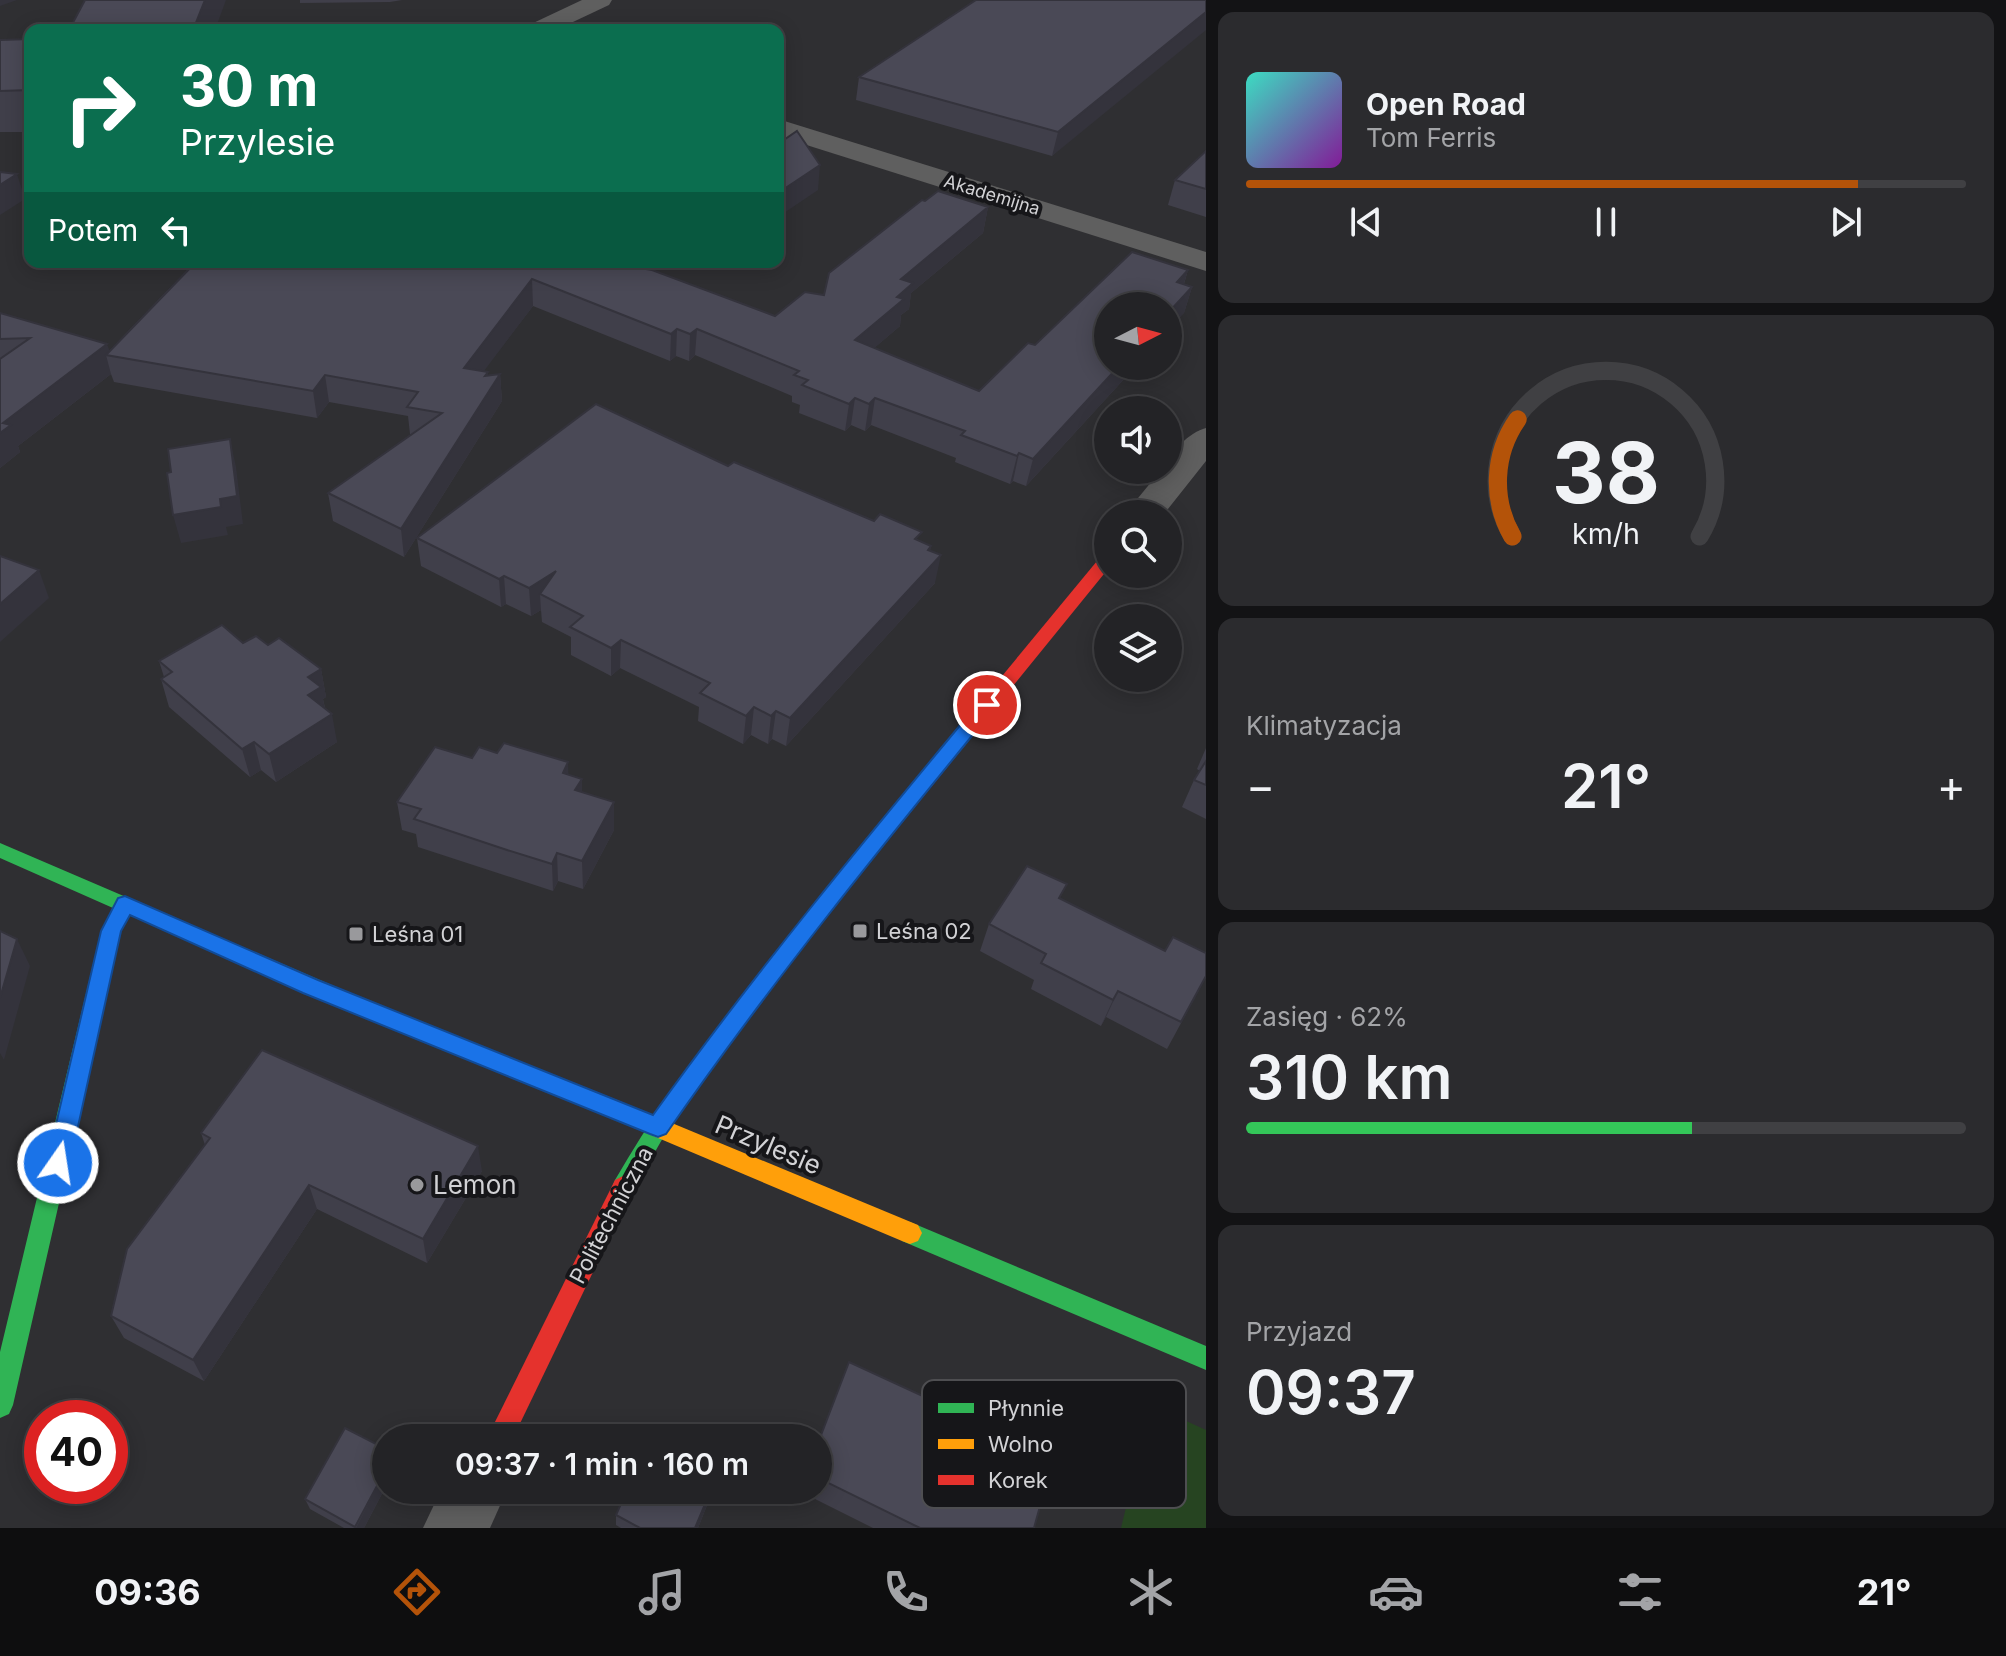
<!DOCTYPE html>
<html lang="pl">
<meta charset="utf-8">
<style>
body{margin:0;font-family:Inter,sans-serif;background:#2b2b2e;color:#f1f3f6;height:100vh;display:flex;flex-direction:column;font-size:30px;white-space:nowrap}
*{box-sizing:border-box;margin:0}
p{font-size:26px;color:#a3a4a7}
.icon{flex:none;width:44px;height:44px;fill:none;stroke:currentColor;stroke-width:2;stroke-linecap:round;stroke-linejoin:round}
.map{position:relative;flex:1;overflow:hidden}
.panel{display:flex;flex-direction:column;gap:12px;padding:12px;background:#131315;width:800px}
.panel>*{flex:none}
.top-card{position:absolute;left:24px;top:24px;width:760px;height:244px;border-radius:16px;box-shadow:0 4px 20px #0003,0 0 0 2px #404043;background:#0b6e4f;color:#fff;overflow:hidden}
.needle{width:52px;rotate:84deg}
.fabs{position:absolute;left:1094px;top:292px;display:grid;gap:16px}
.fabs a{display:grid;place-items:center;width:88px;height:88px;border-radius:50%;background:#232326;box-shadow:0 4px 20px #0003,0 0 0 2px #404043;font-size:40px}
.speed{position:absolute;left:24px;top:1400px;display:flex;gap:16px;font-size:40px;font-weight:700;text-align:center}
.speed>*{display:grid;place-content:center;width:104px;height:104px;border-radius:50%;background:#232326;box-shadow:0 4px 20px #0003,0 0 0 2px #404043;line-height:1}
.speed .limit{border:12px solid #d22;background:#fff;color:#111}
.pin{position:absolute;display:grid;place-items:center;width:68px;height:68px;color:#fff;margin:-34px;border:4px solid #fff;border-radius:50%;box-shadow:0 2px 8px #0007}
.me{position:absolute;width:88px;margin:-44px;rotate:13deg;stroke-linejoin:round;filter:drop-shadow(0 0 6px #0008)}
.turn{display:flex;align-items:center;gap:28px;height:168px;padding:0 24px;font-size:36px}
.turn .icon{width:104px;height:104px;stroke-width:2.5}
.turn b{display:block;font-size:56px;line-height:68px}
.then{display:flex;align-items:center;height:76px;padding:0 24px;background:#0003;gap:16px;font-size:30px}
.big{font-size:60px;font-weight:600;line-height:1.1}
.panel .tile{flex:1;display:flex;flex-direction:column;justify-content:center;gap:12px;min-width:0;padding:0 28px;border-radius:16px;background:#2b2b2e}
.panel .dial{align-items:center;gap:0}
.dial svg{height:208px;overflow:visible;fill:none;stroke:#404043;stroke-width:7;stroke-linecap:round;text-anchor:middle}
.dial text{fill:#f1f3f6;stroke:none}
.song{display:flex;align-items:center;gap:24px}
.cover{width:96px;height:96px;border-radius:12px;background:linear-gradient(135deg,hsl(170 70% 55%),hsl(290 70% 35%))}
.played{height:8px;border-radius:4px;background:linear-gradient(90deg,#b45309 85%,#404043 85%)}
.keys{display:flex;justify-content:space-around;direction:ltr}
.heat{display:flex;justify-content:space-between;align-items:center;font-size:44px;direction:ltr}
.charge{height:12px;border-radius:6px;background:linear-gradient(90deg,#34c759 62%,#404043 0)}
.trip{position:absolute;left:372px;top:1424px;width:460px;height:80px;border-radius:40px;background:#232326;box-shadow:0 4px 20px #0003,0 0 0 2px #404043;font-weight:600;line-height:80px;text-align:center}
.tab-bar{display:flex;height:128px;justify-content:space-around;align-items:center;background:#0e0e0f;color:#a3a4a7}
.tab-bar .icon{width:56px;height:56px}
.tab-bar .selected{color:#b45309}
.tab-bar b{font-size:36px;color:#f1f3f6}
main{display:flex;flex:1;min-height:0}
.map>svg:first-child{display:block}
.green{fill:#264421}
.lines{fill:none;stroke-linecap:round;stroke-linejoin:round}
.street{fill:#5f5f5f;fill-rule:evenodd}
.fast{fill:#30b455;fill-rule:evenodd}
.slow{fill:#ff9f0a;fill-rule:evenodd}
.jam{fill:#e5322d;fill-rule:evenodd}
.wall{fill:#403f4a}
.shaded-wall{fill:#34333c}
.building{fill:#4a4956;stroke:#34333c;stroke-width:2}
.route{fill:#1a73e8;stroke:#114b97;stroke-width:2}
.poi-dot{fill:#99999c;stroke:#161619;stroke-width:3}
.labels{text-anchor:middle;stroke-width:8;stroke-linejoin:round;paint-order:stroke}
.far-street-label{font-size:18px;fill:#d2d2d5;stroke:#161619}
.poi-label{font-size:22px;fill:#d2d2d5;stroke:#161619;text-anchor:start}
.street-label{font-size:22px;fill:#d2d2d5;stroke:#161619}
.near-street-label{font-size:26px;fill:#d2d2d5;stroke:#161619}
.near-poi-label{font-size:26px;fill:#d2d2d5;stroke:#161619;text-anchor:start}
.key{fill:#161619;stroke:#4e4e51;stroke-width:2}
.key-label{font-size:22px;fill:#d2d2d5}
</style>
<main>
<div class="map">
<svg width="1206" height="1528" viewBox="0 0 1206 1528">
<rect width="100%" height="100%" fill="#2f2f32"/>
<path class="green" d="M1151,1405L1206,1430V1528H1121Z"/>
<g class="lines">
<g class="street">
<path d="M582,0H612L609,5L556,30H525L529,25Z"/>
<path d="M778,119L1206,252V271L778,136Z"/>
<path d="M1206,428V461L1164,514H1125L1161,470H1168C1168,452 1190,432 1206,428Z"/>
<path d="M441,1490H507L490,1528H423Z"/>
</g>
<g class="fast">
<path d="M0,843L364,999L367,1005L364,1011L357,1014L350,1011L129,915L121,931L13,1405L9,1414L0,1418V1352L101,931L113,908L0,858Z"/>
<path d="M833,886L840,889L843,894L840,899L709,1069L664,1136L631,1194L623,1198L615,1194L612,1187L615,1180C677,1073 750,985 826,889Z"/>
<path d="M910,1222L1206,1346V1370L902,1241L898,1233L902,1225Z"/>
</g>
<path class="slow" d="M614,1099L918,1225L922,1233L918,1241L910,1244L902,1241L606,1116L603,1109L606,1102Z"/>
<g class="jam">
<path d="M1108,554V569L840,899L833,902L826,899L823,894L826,889L1102,555Z"/>
<path d="M357,996L622,1102L625,1109L622,1116L614,1119L350,1011L347,1005L350,999Z"/>
<path d="M623,1176L631,1180L634,1187L513,1438H487L615,1180Z"/>
</g>
</g>
<g class="wall">
<path d="M300,0H402L390,2L300,3Z"/>
<path d="M1206,0L1052,156L856,100L859,77Z"/>
<path d="M30,39V132H0V40Z"/>
<path d="M1206,151V217L1168,205L1175,180Z"/>
<path d="M925,201L988,207L983,233L911,293L909,309L901,315L900,326L874,348L979,391L1035,345L1188,270L1184,284L1192,287L1184,313L1108,366H1136L1026,486L1013,481L1010,484L955,462L956,458L871,425L865,431L851,425L845,431L799,413L800,405L792,402V396L695,355L689,361L676,356L670,361L533,306L483,371L488,372V375L500,374L502,401L404,557L333,521L328,493L411,435L410,434L408,416L329,402L317,418L114,382L111,374L18,446L20,452L0,468V313L109,351L193,264L178,262H604L775,316L824,295Z"/>
<path d="M728,466L874,521L931,546L930,550L935,583L786,746L772,739L768,744L751,735L743,744L698,721L699,707L620,668L611,676L571,655V637L542,622L541,610L531,616L506,604L501,607L421,566L417,538Z"/>
<path d="M243,643L268,645L321,669L326,697L323,699L325,708L337,742L276,782L261,770L250,777L169,707L161,679L164,677L159,661Z"/>
<path d="M1206,748V819L1182,807L1194,780L1200,771L1197,769Z"/>
<path d="M472,758L568,774L582,792L614,802V830L583,889L558,881L553,891L418,847L416,834L402,830L397,802Z"/>
<path d="M1061,899L1206,977L1167,1049L1106,1017L1101,1026L1031,989L1034,980L980,951L989,924Z"/>
<path d="M201,1133L482,1171L427,1263L317,1209L204,1381L124,1338L111,1316L205,1145Z"/>
<path d="M927,1390L973,1419L1034,1528H873L801,1492L802,1490H818V1443L924,1397Z"/>
<path d="M386,1449V1486L364,1528H344L310,1509L305,1499Z"/>
<path d="M627,1490H713L698,1528H621L616,1525V1515Z"/>
</g>
<g class="shaded-wall">
<path d="M0,0H17L0,6Z"/>
<path d="M205,0H226L215,30H193Z"/>
<path d="M1206,12V30L1052,156L1058,132Z"/>
<path d="M820,165L818,190L778,217V193Z"/>
<path d="M17,174L25,199L0,215V185Z"/>
<path d="M988,207L983,233L911,293L909,309L901,315L900,326L852,367L855,340L901,279Z"/>
<path d="M1188,270L1180,296L1177,282Z"/>
<path d="M532,279L533,306L466,395L464,368Z"/>
<path d="M1192,287L1184,313L1168,331V313Z"/>
<path d="M677,329L676,356L670,361L671,334Z"/>
<path d="M697,329L695,355L689,361L690,334Z"/>
<path d="M107,344L111,355H106L111,374L18,446L20,452L0,468V433L3,423Z"/>
<path d="M1119,366H1136L1026,486L1033,459Z"/>
<path d="M488,372L489,391L500,374L502,401L404,557L401,529Z"/>
<path d="M325,375L329,402L317,418L313,391Z"/>
<path d="M855,398L851,425L845,431L849,404Z"/>
<path d="M875,398L871,425L865,431L869,404Z"/>
<path d="M230,439L236,467L243,524L226,527L228,535L181,543L173,515Z"/>
<path d="M1019,453L1013,481L1010,484L1017,456Z"/>
<path d="M931,546L926,572L941,555L935,583L786,746L790,718Z"/>
<path d="M39,570L49,598L0,642V604Z"/>
<path d="M556,571L540,594L541,610L531,616L529,588Z"/>
<path d="M504,576L506,604L501,607L499,579Z"/>
<path d="M621,640L620,668L611,676V648Z"/>
<path d="M321,669L326,697L323,699L326,715L308,695V677Z"/>
<path d="M754,707L751,735L743,744L746,716Z"/>
<path d="M776,711L772,739L768,744L771,716Z"/>
<path d="M332,714L337,742L276,782L269,754Z"/>
<path d="M254,742L261,770L250,777L242,749Z"/>
<path d="M568,762L569,790L563,773Z"/>
<path d="M582,779V807L575,790Z"/>
<path d="M614,802V830L583,889L582,861Z"/>
<path d="M557,853L558,881L553,891L552,864Z"/>
<path d="M17,939L30,966L4,1060L0,1053V998Z"/>
<path d="M1118,991L1106,1017L1101,1026L1113,1000Z"/>
<path d="M478,1146L482,1171L427,1263L423,1239Z"/>
<path d="M309,1185L317,1209L204,1381L193,1360Z"/>
<path d="M386,1469V1486L364,1528H356Z"/>
<path d="M711,1490H713L698,1528H695Z"/>
</g>
<g class="building">
<path d="M85,0H205L193,30H69Z"/>
<path d="M976,0H1206V12L1058,132L859,77Z"/>
<path d="M30,39V90L0,91V40Z"/>
<path d="M797,131L820,165L778,193V144Z"/>
<path d="M1206,151V189L1175,180Z"/>
<path d="M0,172L17,174L0,185Z"/>
<path d="M938,191L988,207L901,279L913,283L897,297L904,299L855,340L979,391L1028,343L1035,345L1132,252L1188,270L1177,282L1192,287L1168,313V306H1108V366H1119L1033,459L1019,453L1017,456L961,435L965,431L875,398L869,404L855,398L849,404L802,385L808,380L794,375L799,371L697,329L690,334L677,329L671,334L532,279L464,368L488,372L485,376L500,374L401,529L328,493L442,413L407,407L418,392L325,375L313,391L106,355L196,262H604L652,270L775,316L805,292L824,295L829,273L922,200L925,201Z"/>
<path d="M0,313L107,344L3,423L11,425L0,433V359L30,338L0,339Z"/>
<path d="M596,404L728,466L734,462L874,521L880,514L922,532L915,539L931,546L928,550L941,555L790,718L776,711L771,716L754,707L746,716L700,693L710,683L621,640L611,648L570,627L583,616L540,594L556,571L529,588L504,576L499,579L417,538Z"/>
<path d="M230,439L237,496L220,499L221,507L173,515L167,473L171,472L168,449Z"/>
<path d="M0,556L39,570L0,604Z"/>
<path d="M222,625L243,643L256,636L268,645L279,638L321,669L308,677L321,687L308,695L332,714L269,754L254,742L242,749L161,679L172,672L159,661Z"/>
<path d="M504,743L568,762L563,773L582,779L575,790L614,802L582,861L557,853L552,864L507,850L414,819L421,809L397,802L435,747L472,758L479,747L497,753Z"/>
<path d="M1206,761V785L1194,780Z"/>
<path d="M1027,866L1067,884L1059,898L1165,951L1173,937L1206,953V976L1181,1022L1118,991L1113,1000L1041,963L1046,954L989,924Z"/>
<path d="M0,931L17,939L0,998Z"/>
<path d="M262,1050L478,1146L423,1239L309,1185L193,1360L111,1316L127,1249L210,1138L201,1133Z"/>
<path d="M849,1362L925,1397L927,1390L975,1413L973,1419L1054,1456L1034,1528H920L818,1478V1443Z"/>
<path d="M345,1428L386,1449V1469L355,1527L305,1499Z"/>
<path d="M653,1430L670,1438H650Z"/>
<path d="M627,1490H711L695,1528H640L616,1515Z"/>
</g>
<path class="route" d="M987,699L994,700L996,705L994,709C880,848 768,987 666,1134L658,1137L650,1134L303,993L130,915L121,931L70,1163L66,1170L58,1173L50,1170L47,1163L101,931L118,898L125,896L318,980L653,1115C756,971 868,836 981,700Z"/>
<g class="poi-dot">
<rect x="852" y="923" width="16" height="16" rx="4"/>
<rect x="348" y="926" width="16" height="16" rx="4"/>
<circle cx="417" cy="1185" r="8"/>
</g>
<g class="labels">
<g class="far-street-label">
<text transform="translate(992 195) rotate(17)" y="6">Akademijna</text>
</g>
<g class="poi-label">
<text x="876" y="939">Leśna 02</text>
<text x="372" y="942">Leśna 01</text>
</g>
<g class="street-label">
<text transform="translate(611 1215) rotate(-62)" y="8">Politechniczna</text>
</g>
<g class="near-street-label">
<text transform="translate(768 1145) rotate(23)" y="9">Przylesie</text>
</g>
<g class="near-poi-label">
<text x="433" y="1194">Lemon</text>
</g>
</g>
<rect x="922" y="1380" width="264" height="128" rx="12" class="key"/>
<rect x="938" y="1403" width="36" height="10" fill="#30b455"/>
<rect x="938" y="1439" width="36" height="10" fill="#ff9f0a"/>
<rect x="938" y="1475" width="36" height="10" fill="#e5322d"/>
<g class="key-label">
<text x="988" y="1416">Płynnie</text>
<text x="988" y="1452">Wolno</text>
<text x="988" y="1488">Korek</text>
</g>
</svg>
<div class="fabs">
<a><svg class="needle" viewBox="-14 -14 28 28"><path d="M0-13l5 13h-10z" fill="#e53935"/><path d="M0 13l5-13h-10z" fill="#a3a4a7"/></svg></a>
<a><svg class="icon" aria-label="sound" viewBox="0 0 24 24"><path d="M4 9h4l5-4v14l-5-4H4zM17 9q2 3 0 6"/></svg></a>
<a><svg class="icon" aria-label="search" viewBox="0 0 24 24"><circle cx="10" cy="10" r="6"/><path d="M15 15l6 6"/></svg></a>
<a><svg class="icon" aria-label="layers" viewBox="0 0 24 24"><path d="M12 4l9 5-9 5-9-5zM3 14l9 5 9-5"/></svg></a>
</div>
<div class="speed"><div class="limit">40</div></div>
<div class="pin" style="left:987px;top:705px;background:#d93025"><svg class="icon" aria-label="arrive" viewBox="0 0 24 24"><path d="M6 21V4h12l-3 4 3 4H6"/></svg></div>
<svg class="me" style="left:58px;top:1163px" viewBox="-20 -20 40 40"><circle r="17" fill="#1a73e8" stroke="#fff" stroke-width="3"/><path d="M0-11L8 9 0 5-8 9z" fill="#fff"/></svg>
<div class="trip">09:37 · 1 min · 160 m</div>
<div class="top-card">
<div class="turn"><svg class="icon" aria-label="right" viewBox="0 0 24 24"><path d="M7 20v-9h11M14 6l5 5-5 5"/></svg><div><b>30 m</b>Przylesie</div></div>
<div class="then">Potem<svg class="icon" aria-label="left" viewBox="0 0 24 24"><path d="M17 20v-9H6M10 6l-5 5 5 5"/></svg></div>
</div>
</div>
<section class="panel">
<div class="tile">
<div class="song"><i class="cover"></i><div><b>Open Road</b><p>Tom Ferris</p></div></div>
<div class="played"></div>
<div class="keys"><svg class="icon" aria-label="previous" viewBox="0 0 24 24"><path d="M18 5L8 12l10 7zM5 5v14"/></svg><svg class="icon" aria-label="pause" viewBox="0 0 24 24"><path d="M8 5v14M16 5v14"/></svg><svg class="icon" aria-label="next" viewBox="0 0 24 24"><path d="M6 5l10 7-10 7zM19 5v14"/></svg></div>
</div>
<div class="tile dial"><svg viewBox="0 0 100 80">
<path d="M14 69A42 42 0 1 1 86 69"/>
<path d="M14 69A42 42 0 0 1 16 24" stroke="#b45309"/>
<text x="50" y="56" font-size="32" font-weight="700">38</text>
<text x="50" y="72" font-size="11">km/h</text>
</svg></div>
<div class="tile"><p>Klimatyzacja</p>
<div class="heat"><a>−</a><b class="big">21°</b><a>+</a></div>
</div>
<div class="tile"><p>Zasięg · 62%</p><b class="big">310 km</b><div class="charge"></div></div>
<div class="tile"><p>Przyjazd</p><b class="big">09:37</b></div>
</section>
</main>
<nav class="tab-bar">
<b>09:36</b>
<svg class="icon selected" aria-label="directions" viewBox="0 0 24 24"><path d="M12 3l9 9-9 9-9-9zM9 14v-3h6M13 9l2 2-2 2"/></svg>
<svg class="icon" aria-label="music" viewBox="0 0 24 24"><path d="M9 18V5l10-2v13"/><circle cx="6" cy="18" r="3"/><circle cx="16" cy="16" r="3"/></svg>
<svg class="icon" aria-label="phone" viewBox="0 0 24 24"><path d="M5 4h4l2 5-3 2q2 4 5 5l2-3 5 2v4C11 20 4 13 5 4z"/></svg>
<svg class="icon" aria-label="climate" viewBox="0 0 24 24"><path d="M12 3v18M4 7l16 10M4 17L20 7"/></svg>
<svg class="icon" aria-label="car" viewBox="0 0 24 24"><path d="M5 17H2v-5l4-1 3-4h7l3 4 3 1v5h-3M9 17h6M6 11h13"/><circle cx="7" cy="17" r="2"/><circle cx="17" cy="17" r="2"/></svg>
<svg class="icon" aria-label="filters" viewBox="0 0 24 24"><path d="M4 7h16M4 17h16"/><circle cx="9" cy="7" r="2"/><circle cx="15" cy="17" r="2"/></svg>
<b>21°</b>
</nav>
